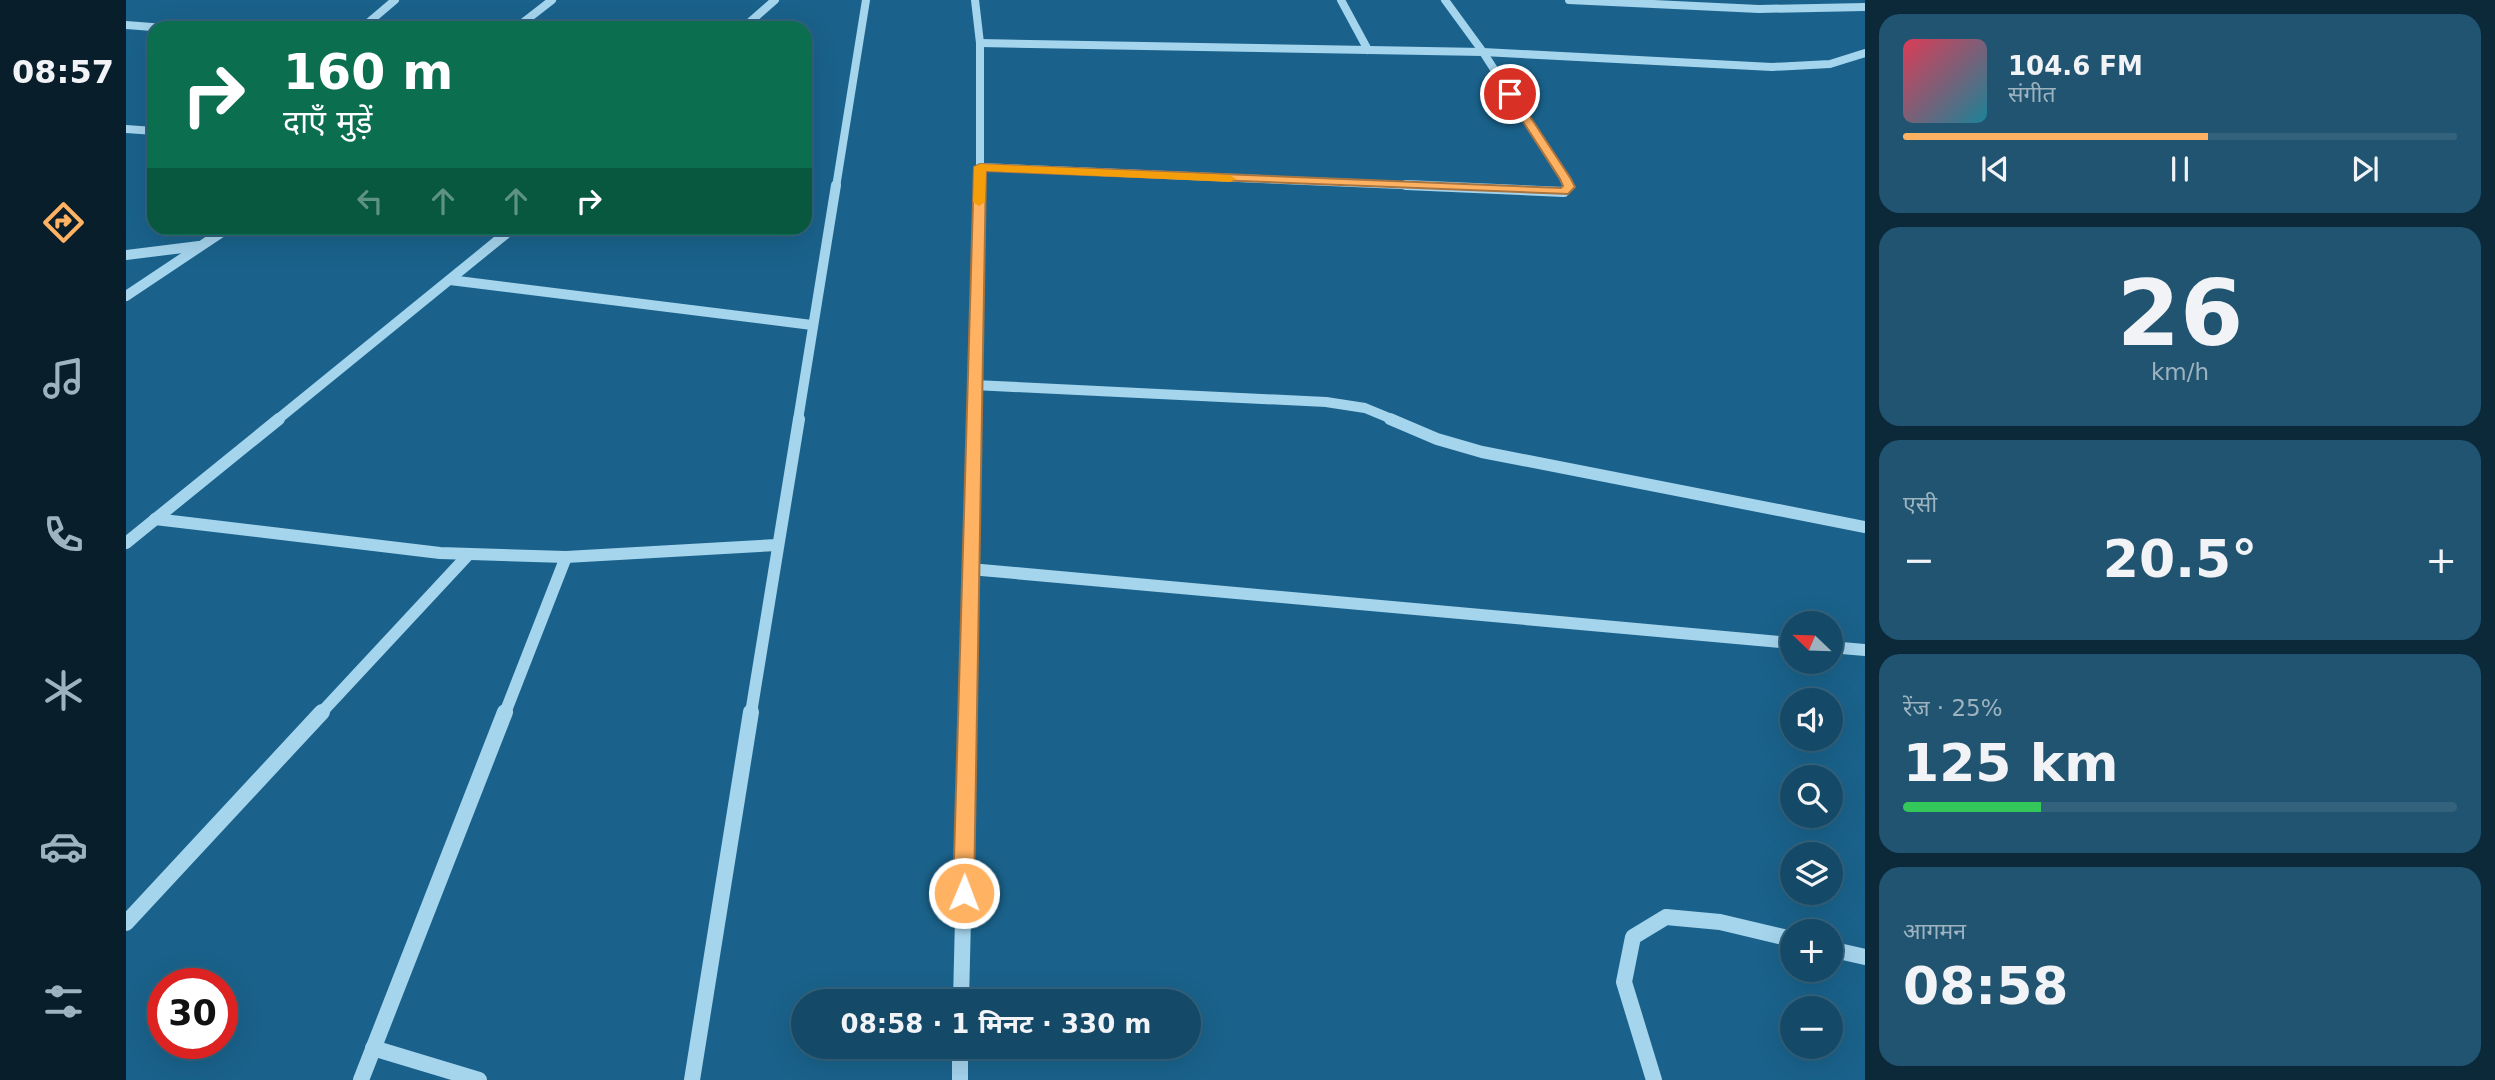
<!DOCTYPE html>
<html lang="hi">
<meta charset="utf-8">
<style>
body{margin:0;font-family:"DejaVu Sans","Noto Sans Devanagari",sans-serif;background:#215471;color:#f1f3f6;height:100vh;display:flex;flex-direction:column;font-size:26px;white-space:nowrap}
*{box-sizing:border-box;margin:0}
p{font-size:23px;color:#9db3c0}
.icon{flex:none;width:38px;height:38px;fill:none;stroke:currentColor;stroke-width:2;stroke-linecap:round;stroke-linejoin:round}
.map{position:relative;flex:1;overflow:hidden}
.sheet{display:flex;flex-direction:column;gap:14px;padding:14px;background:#0b2939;width:630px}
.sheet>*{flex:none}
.banner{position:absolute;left:21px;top:21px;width:665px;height:214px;border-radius:21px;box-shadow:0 7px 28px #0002,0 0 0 2px #33627c;background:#0b6e4f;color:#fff;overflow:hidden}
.needle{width:46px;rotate:293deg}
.tools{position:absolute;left:1654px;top:611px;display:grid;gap:14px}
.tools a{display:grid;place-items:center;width:63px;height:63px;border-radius:50%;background:#144a68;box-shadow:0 7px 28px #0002,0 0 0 2px #33627c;font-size:35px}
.speed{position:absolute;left:21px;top:968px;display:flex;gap:14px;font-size:35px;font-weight:700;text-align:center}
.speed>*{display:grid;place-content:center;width:91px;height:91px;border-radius:50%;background:#144a68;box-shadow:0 7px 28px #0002,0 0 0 2px #33627c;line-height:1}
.speed .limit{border:10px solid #d22;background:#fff;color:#111}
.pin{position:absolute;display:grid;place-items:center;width:60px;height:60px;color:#fff;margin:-30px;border:4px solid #fff;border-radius:50%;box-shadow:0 2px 7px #0007}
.me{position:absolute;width:77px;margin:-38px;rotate:1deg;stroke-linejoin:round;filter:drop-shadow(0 0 5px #0008)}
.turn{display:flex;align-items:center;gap:24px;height:147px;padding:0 21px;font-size:32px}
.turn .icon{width:91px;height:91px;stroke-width:2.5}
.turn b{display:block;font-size:49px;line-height:60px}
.lanes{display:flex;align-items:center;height:66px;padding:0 21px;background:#0003;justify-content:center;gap:35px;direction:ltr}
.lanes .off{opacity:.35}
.big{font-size:52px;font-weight:700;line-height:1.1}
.sheet .widget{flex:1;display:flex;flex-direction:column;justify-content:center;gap:10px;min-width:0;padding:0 24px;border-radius:21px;background:#215471}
.sheet .dial{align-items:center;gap:0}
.dial b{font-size:91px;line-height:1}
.song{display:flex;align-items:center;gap:21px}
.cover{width:84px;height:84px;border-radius:10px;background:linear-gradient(135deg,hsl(350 70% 55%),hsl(190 70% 35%))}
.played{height:7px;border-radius:4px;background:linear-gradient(90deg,#ffb262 55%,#33627c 55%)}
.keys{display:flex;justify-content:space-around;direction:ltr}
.heat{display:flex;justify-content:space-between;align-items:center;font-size:38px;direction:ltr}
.charge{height:10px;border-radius:5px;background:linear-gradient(90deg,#34c759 25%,#33627c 0)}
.trip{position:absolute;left:665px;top:989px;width:410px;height:70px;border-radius:35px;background:#144a68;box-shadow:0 7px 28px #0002,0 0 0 2px #33627c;font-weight:700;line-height:70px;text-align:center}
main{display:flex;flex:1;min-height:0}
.dock{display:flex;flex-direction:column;width:126px;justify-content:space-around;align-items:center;background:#081e2a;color:#9db3c0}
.dock .icon{width:49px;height:49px}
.dock .active{color:#ffb262}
.dock b{font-size:32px;color:#f1f3f6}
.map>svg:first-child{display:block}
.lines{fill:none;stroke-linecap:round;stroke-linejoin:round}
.minor-far3{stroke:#a5d4ed;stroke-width:8}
.minor-far2{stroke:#a5d4ed;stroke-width:10}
.minor-far1{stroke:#a5d4ed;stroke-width:12}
.minor{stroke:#a5d4ed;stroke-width:16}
.route{fill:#ffb262;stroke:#a67440;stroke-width:2}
.slow{fill:#f59e0b}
</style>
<main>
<nav class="dock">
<b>08:57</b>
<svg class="icon active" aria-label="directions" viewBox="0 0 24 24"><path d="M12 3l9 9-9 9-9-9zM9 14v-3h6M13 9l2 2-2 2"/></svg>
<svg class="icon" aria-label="music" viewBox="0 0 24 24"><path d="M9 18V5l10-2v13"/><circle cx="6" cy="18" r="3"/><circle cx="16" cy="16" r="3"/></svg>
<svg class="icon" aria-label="phone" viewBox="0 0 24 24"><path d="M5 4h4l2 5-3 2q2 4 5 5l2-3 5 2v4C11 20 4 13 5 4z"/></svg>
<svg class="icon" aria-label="climate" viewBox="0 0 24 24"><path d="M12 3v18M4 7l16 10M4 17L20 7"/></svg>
<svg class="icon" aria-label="car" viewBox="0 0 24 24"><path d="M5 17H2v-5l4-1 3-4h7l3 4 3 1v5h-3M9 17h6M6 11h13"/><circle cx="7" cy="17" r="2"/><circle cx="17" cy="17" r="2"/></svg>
<svg class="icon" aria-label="filters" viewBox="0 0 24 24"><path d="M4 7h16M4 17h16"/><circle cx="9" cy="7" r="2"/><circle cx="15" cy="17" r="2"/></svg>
</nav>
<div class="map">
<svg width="1739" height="1080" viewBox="0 0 1739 1080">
<rect width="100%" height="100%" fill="#1a628b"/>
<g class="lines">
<g class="minor-far3">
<path d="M849,0L854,43V187"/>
<path d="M1215,0L1242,50"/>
<path d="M1319,0L1357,52L1443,187"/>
<path d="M1443,0L1633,9L1739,7"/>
<path d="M0,25L39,28"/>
<path d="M236,28L269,0"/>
<path d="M390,28L426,0"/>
<path d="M617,28L649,0"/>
<path d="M854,43L1357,52L1646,67L1704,64L1739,53"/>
<path d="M0,129L28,131"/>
<path d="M854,167L1321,187"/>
<path d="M710,187L740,0"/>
</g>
<g class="minor-far2">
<path d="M1280,185L1438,192L1442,185"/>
<path d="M0,255L73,246"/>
<path d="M324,280L686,325"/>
<path d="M0,296L102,228"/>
<path d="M848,385L1200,402L1239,408L1268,420"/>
<path d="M151,420L387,228"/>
<path d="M672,420L710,185"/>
<path d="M848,420L854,185"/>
</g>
<g class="minor-far1">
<path d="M1264,419L1311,439L1356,452L1739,527"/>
<path d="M29,519L314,553L440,557L651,545"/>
<path d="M0,543L153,419"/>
<path d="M844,569L1666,643"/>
<path d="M1704,647L1739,650"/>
<path d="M195,713L343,554"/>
<path d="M379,713L440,557"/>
<path d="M625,713L673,419"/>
<path d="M842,713L848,419"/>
</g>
<g class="minor">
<path d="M0,923L196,712"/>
<path d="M1704,949L1739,957"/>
<path d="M835,1001L842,712"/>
<path d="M834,1046V1080"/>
<path d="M247,1048L353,1080"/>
<path d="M235,1080L379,712"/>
<path d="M566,1080L625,712"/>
<path d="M1528,1080L1498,982L1507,937L1540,917L1594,922L1666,939"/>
</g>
</g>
<path class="route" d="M1384,91L1388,92L1445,179L1449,187L1442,194L860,171L848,893L845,900L838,903L830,900L827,893L848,167L854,164L1435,188L1437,186L1434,179L1379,94Z"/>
<path class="slow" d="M854,164L1104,175L1110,179L1104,182L860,171L859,202L853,206L847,202L848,167Z"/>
</svg>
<div class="tools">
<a><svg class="needle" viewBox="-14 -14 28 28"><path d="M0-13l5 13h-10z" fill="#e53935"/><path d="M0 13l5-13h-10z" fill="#9db3c0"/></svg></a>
<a><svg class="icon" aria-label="sound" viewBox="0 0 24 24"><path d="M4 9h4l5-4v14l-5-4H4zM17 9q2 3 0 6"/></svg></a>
<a><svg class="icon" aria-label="search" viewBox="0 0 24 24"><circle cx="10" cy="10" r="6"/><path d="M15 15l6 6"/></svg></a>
<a><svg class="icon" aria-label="layers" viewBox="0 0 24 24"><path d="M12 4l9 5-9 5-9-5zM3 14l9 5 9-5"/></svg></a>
<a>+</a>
<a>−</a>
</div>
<div class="speed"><div class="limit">30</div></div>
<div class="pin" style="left:1384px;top:94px;background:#d93025"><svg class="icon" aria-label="arrive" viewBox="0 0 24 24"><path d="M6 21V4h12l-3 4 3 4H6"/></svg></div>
<svg class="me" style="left:838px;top:893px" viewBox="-20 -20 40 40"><circle r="17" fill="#ffb262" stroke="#fff" stroke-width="3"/><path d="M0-11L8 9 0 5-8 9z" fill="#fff"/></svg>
<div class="trip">08:58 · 1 मिनट · 330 m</div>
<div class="banner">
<div class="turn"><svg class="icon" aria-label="right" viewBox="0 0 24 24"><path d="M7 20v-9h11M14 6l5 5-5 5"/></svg><div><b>160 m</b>दाएँ मुड़ें</div></div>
<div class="lanes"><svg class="icon off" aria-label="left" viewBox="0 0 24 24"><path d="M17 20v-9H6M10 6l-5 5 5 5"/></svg><svg class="icon off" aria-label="ahead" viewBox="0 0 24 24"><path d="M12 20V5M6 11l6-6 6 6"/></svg><svg class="icon off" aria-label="ahead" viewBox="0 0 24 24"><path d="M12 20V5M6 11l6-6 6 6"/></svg><svg class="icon" aria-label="right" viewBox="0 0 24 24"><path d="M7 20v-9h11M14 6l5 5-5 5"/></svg></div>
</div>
</div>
<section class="sheet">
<div class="widget">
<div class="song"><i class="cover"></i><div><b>104.6 FM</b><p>संगीत</p></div></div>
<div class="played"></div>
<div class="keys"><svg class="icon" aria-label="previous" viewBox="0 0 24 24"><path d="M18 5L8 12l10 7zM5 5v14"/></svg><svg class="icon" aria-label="pause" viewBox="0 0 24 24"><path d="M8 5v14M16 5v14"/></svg><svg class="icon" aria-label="next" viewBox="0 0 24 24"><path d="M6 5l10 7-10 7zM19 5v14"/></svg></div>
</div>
<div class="widget dial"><b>26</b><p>km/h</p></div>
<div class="widget"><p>एसी</p>
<div class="heat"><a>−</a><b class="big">20.5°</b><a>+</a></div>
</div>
<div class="widget"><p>रेंज · 25%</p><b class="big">125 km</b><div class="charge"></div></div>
<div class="widget"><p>आगमन</p><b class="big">08:58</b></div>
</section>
</main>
